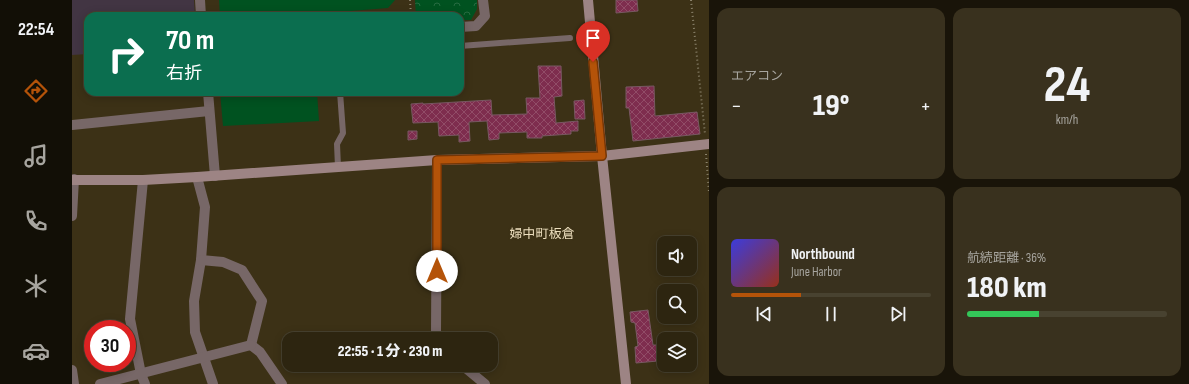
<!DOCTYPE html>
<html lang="ja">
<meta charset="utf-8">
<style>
body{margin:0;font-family:"Sofia Sans Condensed","Noto Sans JP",sans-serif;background:#39311e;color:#f1f3f6;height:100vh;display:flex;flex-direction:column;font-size:15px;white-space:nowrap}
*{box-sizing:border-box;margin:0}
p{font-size:13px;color:#a7a59f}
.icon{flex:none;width:22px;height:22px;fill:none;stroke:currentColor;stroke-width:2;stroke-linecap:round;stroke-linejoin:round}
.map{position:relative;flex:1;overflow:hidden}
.panel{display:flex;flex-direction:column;gap:8px;padding:8px;background:#191409;width:480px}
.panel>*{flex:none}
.hud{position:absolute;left:12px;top:12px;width:380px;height:84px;border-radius:12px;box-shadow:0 2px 10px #0003,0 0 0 1px #484230;background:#0b6e4f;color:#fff;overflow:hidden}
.tools{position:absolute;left:585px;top:236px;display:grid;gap:8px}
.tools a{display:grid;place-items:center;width:40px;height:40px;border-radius:8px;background:#2d2510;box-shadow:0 2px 10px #0003,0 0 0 1px #484230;font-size:20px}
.speed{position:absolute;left:12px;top:320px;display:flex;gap:8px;font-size:20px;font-weight:700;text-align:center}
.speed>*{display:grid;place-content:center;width:52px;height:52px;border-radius:50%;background:#2d2510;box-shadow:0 2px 10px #0003,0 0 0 1px #484230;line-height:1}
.speed .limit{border:6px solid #d22;background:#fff;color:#111}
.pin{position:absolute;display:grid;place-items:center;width:34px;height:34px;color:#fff;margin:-41px -17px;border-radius:50% 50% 50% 0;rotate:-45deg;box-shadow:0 0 4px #0007}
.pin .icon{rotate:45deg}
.me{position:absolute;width:44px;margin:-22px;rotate:0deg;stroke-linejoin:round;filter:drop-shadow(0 0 3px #0008)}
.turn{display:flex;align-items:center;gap:14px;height:84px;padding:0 16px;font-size:18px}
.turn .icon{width:52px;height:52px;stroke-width:2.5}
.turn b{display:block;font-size:28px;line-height:34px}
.big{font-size:30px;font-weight:800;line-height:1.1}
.panel .tile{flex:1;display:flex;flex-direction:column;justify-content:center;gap:6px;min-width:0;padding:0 14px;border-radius:12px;background:#39311e}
.panel .dial{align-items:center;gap:0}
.dial b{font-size:52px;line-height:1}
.song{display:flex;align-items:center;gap:12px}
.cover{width:48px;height:48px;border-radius:6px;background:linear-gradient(135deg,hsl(240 70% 55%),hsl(10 70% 35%))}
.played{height:4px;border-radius:2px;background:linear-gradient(90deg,#b45309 35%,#484230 35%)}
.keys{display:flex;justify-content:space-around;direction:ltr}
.heat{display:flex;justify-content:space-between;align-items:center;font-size:22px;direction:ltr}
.charge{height:6px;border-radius:3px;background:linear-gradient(90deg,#34c759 36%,#484230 0)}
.panel .tiles{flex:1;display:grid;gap:8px;grid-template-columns:repeat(2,1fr)}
.trip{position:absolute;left:210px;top:332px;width:216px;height:40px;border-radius:12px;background:#2d2510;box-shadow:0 2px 10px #0003,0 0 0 1px #484230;font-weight:800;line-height:40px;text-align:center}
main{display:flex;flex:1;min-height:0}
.dock{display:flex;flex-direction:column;width:72px;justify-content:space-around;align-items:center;background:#120f06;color:#a7a59f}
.dock .icon{width:28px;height:28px}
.dock .on{color:#b45309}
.dock b{font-size:18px;color:#f1f3f6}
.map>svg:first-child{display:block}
.education{fill:#423543}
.park{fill:url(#park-crowns)}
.pitch{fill:#005220}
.building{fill:url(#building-cross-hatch);stroke:#785862}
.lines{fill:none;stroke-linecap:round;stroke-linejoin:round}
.path{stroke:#8b836c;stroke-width:2;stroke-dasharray:1 3;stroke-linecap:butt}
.lane{stroke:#776767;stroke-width:6}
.street{stroke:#776767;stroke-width:10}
.secondary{stroke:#9d8484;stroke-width:10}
.route-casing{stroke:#753606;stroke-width:10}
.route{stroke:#b45309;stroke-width:7}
.labels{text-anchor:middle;stroke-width:4;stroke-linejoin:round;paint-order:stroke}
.neighbourhood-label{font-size:13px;fill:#eddfbf;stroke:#3c3116}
</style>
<main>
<nav class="dock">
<b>22:54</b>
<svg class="icon on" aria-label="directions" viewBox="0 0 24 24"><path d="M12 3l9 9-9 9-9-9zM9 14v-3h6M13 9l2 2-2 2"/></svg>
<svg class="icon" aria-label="music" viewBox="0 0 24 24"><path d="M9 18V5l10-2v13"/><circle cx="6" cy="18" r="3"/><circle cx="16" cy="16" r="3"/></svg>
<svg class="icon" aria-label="phone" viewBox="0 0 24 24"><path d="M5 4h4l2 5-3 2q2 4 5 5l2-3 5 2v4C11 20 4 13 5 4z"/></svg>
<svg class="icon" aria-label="climate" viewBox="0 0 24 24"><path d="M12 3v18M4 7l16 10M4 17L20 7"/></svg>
<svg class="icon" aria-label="car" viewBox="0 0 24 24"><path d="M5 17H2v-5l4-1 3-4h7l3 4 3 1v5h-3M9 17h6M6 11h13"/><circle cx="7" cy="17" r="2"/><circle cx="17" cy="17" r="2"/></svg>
</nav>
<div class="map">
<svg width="637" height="384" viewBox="0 0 637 384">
<defs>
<pattern id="park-crowns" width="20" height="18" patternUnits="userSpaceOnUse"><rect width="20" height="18" fill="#005220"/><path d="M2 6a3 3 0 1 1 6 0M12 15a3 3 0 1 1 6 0" fill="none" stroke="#266b40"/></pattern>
<pattern id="building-cross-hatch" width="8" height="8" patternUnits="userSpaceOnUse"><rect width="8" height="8" fill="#7e2d4e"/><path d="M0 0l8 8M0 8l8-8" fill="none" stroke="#914c67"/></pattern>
</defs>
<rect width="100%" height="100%" fill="#3c3116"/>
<path class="education" d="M0,0H122L123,16H16V54L0,55Z"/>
<path class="park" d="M343,0H405V9L399,20H388V16H344Z"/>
<g class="pitch">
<path d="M147,0H323L316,8L216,16H148Z"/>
<path d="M148,92H245L247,121L151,126Z"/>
</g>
<g class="building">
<path d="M544,0H565L566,11L544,13Z"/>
<path d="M466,66H489L490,96L482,97L484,123L506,121V131H499V134L470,136V138H455V132L427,133V139L417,140L415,121L397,122L398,141L387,142V135L367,136L366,122L341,123L339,104L351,103V104L419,100L420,115L455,114L454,98H468Z"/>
<path d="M582,86L583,116L625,112L628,134L561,141L557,108H554V87Z"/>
<path d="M512,100L513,119H503L502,101Z"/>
<path d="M336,131H345V139L336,140Z"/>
<path d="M576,310L581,345H585L586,361L564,363L563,347L566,346L563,323L559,322L558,312Z"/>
</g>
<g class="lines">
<g class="path">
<path d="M338,0L339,16"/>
<path d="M619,0L633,134"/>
<path d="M328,16L339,15"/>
<path d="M634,154L637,192"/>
</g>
<g class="lane">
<path d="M388,46L498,38"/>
<path d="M266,167L265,144L271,133L268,92"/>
</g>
<g class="street">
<path d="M128,0L129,16"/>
<path d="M388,27L404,26L413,16L411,0"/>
<path d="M136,92L143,176"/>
<path d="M0,125L137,111"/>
<path d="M365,160L364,334L369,339"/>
<path d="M125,177L133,207L129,260L122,301L123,332L141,384"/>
<path d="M71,180L58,319L69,374L73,384"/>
<path d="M0,216L2,179"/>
<path d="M129,260L151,262L170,270L190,301L179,345"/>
<path d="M179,345L188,352L210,384"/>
<path d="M390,365L413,384"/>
<path d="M0,370L2,384"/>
<path d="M28,384L179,345"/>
</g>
<g class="secondary">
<path d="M516,0L530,156L554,384"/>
<path d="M0,180H71L125,177L365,160L530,156L637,144"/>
</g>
</g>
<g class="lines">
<defs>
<path id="route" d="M365,271V160L530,156L521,62"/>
</defs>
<use href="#route" class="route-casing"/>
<use href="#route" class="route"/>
</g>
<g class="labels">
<g class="neighbourhood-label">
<text x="470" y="238">婦中町板倉</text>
</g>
</g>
</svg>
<div class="tools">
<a><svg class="icon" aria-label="sound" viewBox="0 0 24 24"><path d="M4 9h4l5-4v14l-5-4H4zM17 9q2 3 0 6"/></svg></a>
<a><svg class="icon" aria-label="search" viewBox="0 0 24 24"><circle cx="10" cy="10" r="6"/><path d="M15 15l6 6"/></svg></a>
<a><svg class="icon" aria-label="layers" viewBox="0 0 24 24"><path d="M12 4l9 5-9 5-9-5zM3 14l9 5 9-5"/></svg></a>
</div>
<div class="speed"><div class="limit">30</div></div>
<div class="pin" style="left:521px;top:62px;background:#d93025"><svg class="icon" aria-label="arrive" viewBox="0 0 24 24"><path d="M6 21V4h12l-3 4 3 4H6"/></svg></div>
<svg class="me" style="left:365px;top:271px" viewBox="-20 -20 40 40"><circle r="19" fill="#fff"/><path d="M0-13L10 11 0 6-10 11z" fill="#b45309"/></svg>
<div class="trip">22:55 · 1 分 · 230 m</div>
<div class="hud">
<div class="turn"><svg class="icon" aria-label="right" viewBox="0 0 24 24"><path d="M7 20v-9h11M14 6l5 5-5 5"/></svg><div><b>70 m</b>右折</div></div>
</div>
</div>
<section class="panel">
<div class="tiles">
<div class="tile"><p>エアコン</p>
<div class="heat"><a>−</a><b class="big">19°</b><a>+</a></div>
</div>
<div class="tile dial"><b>24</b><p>km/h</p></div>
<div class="tile">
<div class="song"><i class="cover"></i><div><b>Northbound</b><p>June Harbor</p></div></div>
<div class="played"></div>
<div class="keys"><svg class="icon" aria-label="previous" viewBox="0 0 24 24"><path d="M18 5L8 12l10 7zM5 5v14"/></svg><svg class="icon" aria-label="pause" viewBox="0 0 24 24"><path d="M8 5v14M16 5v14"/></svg><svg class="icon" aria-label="next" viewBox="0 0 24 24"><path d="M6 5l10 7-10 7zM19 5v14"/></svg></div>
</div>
<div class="tile"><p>航続距離 · 36%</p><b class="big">180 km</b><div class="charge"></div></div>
</div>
</section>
</main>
